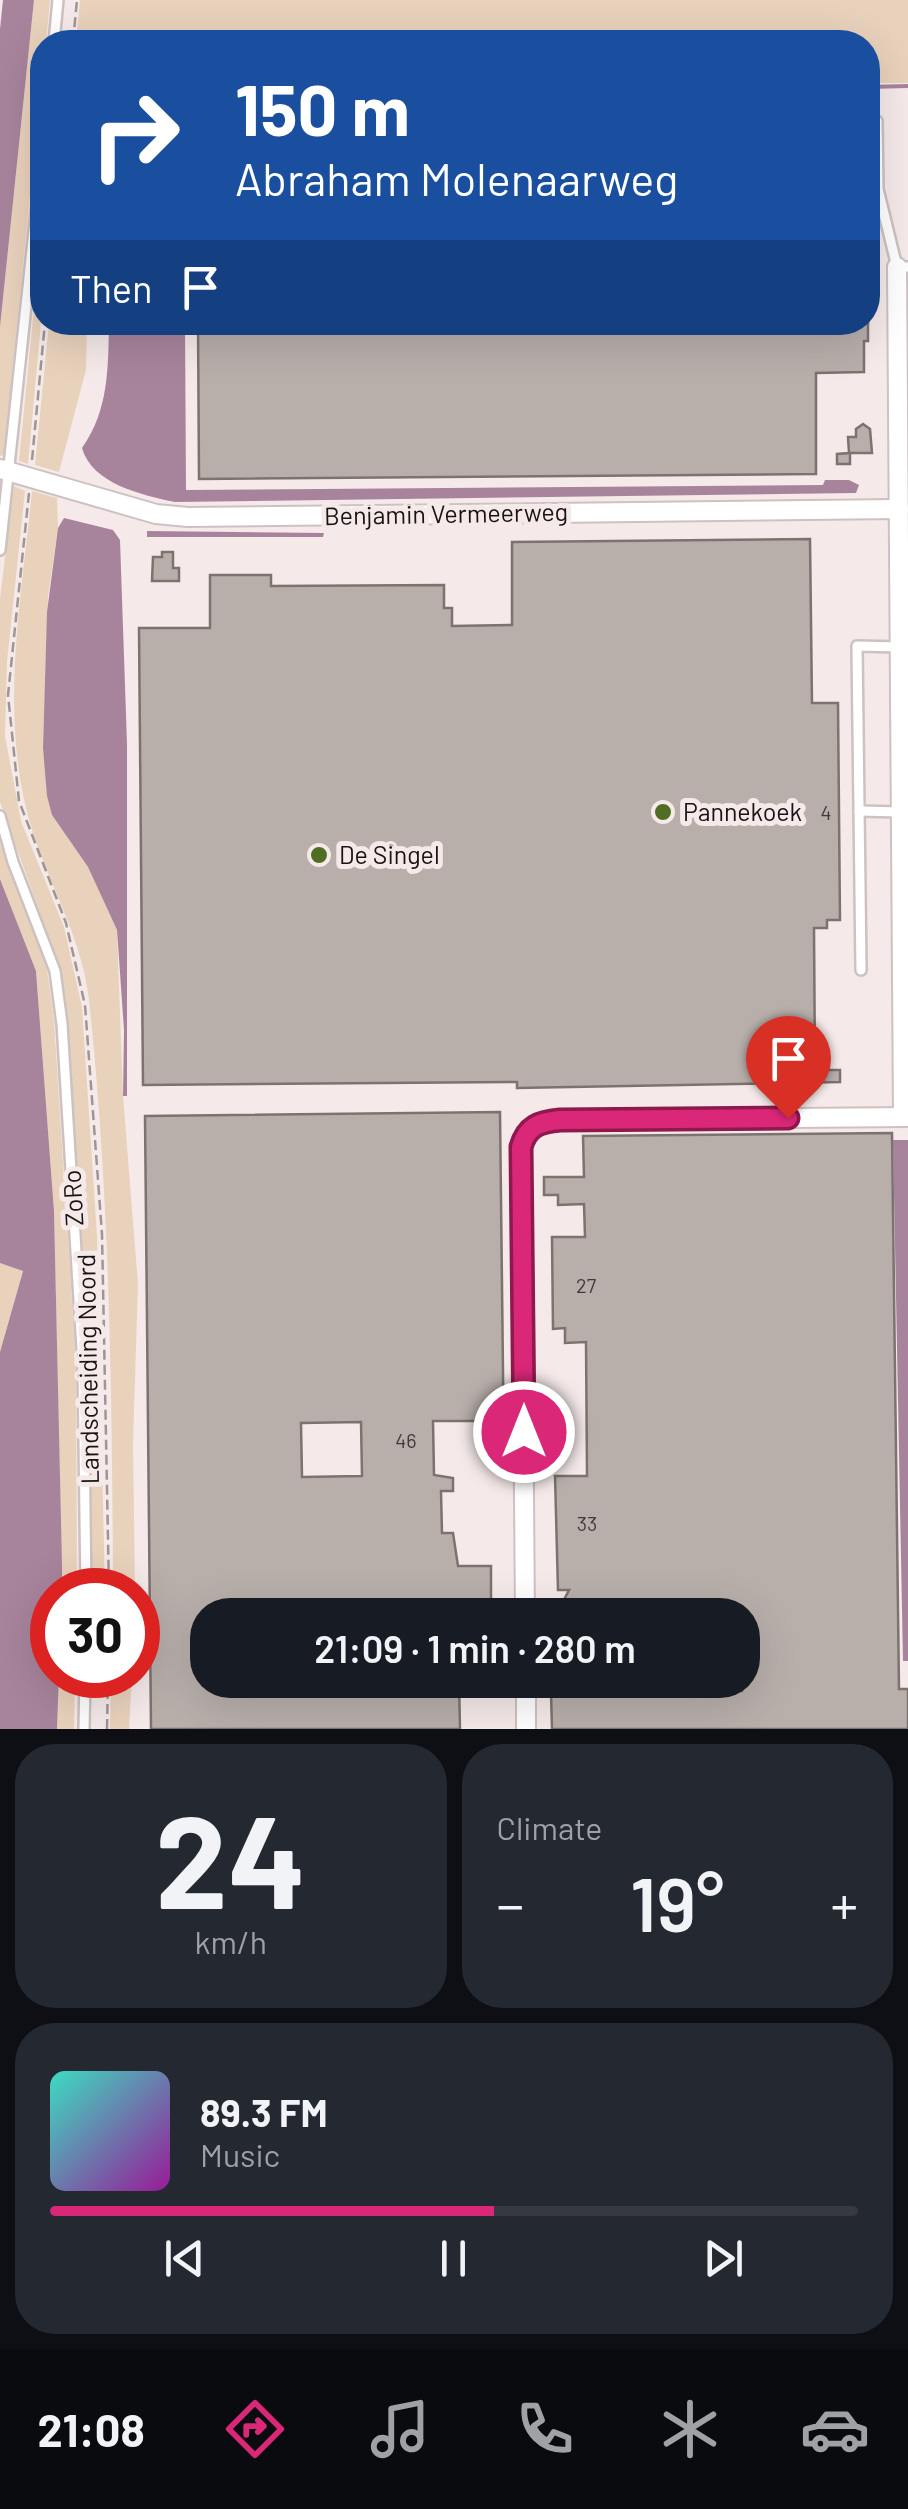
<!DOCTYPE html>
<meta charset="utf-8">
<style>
body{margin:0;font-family:Barlow,sans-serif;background:#242831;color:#f1f3f6;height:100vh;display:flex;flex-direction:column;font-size:38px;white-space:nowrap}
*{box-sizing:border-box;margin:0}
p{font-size:32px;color:#9ea1a6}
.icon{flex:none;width:55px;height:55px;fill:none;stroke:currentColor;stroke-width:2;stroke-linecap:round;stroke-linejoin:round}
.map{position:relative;height:1729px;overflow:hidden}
.details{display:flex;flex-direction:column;gap:15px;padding:15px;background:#0d0f14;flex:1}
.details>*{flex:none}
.top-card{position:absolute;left:30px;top:30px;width:850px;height:305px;border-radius:40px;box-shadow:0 10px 40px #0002;background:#1a4fa0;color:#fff;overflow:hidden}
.speed{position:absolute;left:30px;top:1568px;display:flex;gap:20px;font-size:50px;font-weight:700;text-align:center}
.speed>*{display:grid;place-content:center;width:130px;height:130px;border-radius:50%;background:#171b24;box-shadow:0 10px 40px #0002;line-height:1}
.speed .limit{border:15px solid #d22;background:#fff;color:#111}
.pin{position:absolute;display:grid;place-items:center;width:85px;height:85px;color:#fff;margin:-102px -42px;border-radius:50% 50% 50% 0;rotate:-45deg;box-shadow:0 0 10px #0007}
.pin .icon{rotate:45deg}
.me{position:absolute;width:110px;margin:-55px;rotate:0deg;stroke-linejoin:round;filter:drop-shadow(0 0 8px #0008)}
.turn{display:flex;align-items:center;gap:35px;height:210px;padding:0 40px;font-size:45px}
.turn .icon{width:130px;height:130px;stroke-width:2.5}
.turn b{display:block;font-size:70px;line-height:85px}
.then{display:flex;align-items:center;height:95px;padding:0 40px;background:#0003;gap:20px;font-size:38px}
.big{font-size:75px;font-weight:600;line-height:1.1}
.details .card{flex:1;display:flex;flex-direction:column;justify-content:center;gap:15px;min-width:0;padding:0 35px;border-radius:40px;background:#242831}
.details .dial{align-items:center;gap:0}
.dial b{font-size:130px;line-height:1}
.song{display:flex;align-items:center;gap:30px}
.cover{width:120px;height:120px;border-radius:15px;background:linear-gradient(135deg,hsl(170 70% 55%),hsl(300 70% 35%))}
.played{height:10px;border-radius:5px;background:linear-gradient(90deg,#db2777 55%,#363941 55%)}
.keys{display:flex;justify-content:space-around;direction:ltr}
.heat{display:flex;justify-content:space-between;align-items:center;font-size:55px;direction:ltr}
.details .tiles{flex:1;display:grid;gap:15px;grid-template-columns:1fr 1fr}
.card:last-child{grid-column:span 2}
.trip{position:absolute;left:190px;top:1598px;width:570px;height:100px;border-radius:40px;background:#171b24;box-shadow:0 10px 40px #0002;font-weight:600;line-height:100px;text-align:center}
.tab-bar{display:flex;height:160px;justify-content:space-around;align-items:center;background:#090b0e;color:#9ea1a6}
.tab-bar .icon{width:70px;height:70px}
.tab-bar .on{color:#db2777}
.tab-bar b{font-size:45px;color:#f1f3f6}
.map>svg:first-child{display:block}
.green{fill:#e9d2bc}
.water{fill:#a8849c}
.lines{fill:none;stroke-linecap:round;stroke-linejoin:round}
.stream{stroke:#a8849c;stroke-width:4}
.building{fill:#b8afab;stroke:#7c7370;stroke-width:2.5;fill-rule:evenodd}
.service-casing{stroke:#cdc2c1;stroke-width:14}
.minor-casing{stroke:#cdc2c1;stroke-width:22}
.path{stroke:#9e9595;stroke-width:2.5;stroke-dasharray:10 5;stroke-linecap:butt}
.service{stroke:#fff;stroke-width:9}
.minor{stroke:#fff;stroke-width:18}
.route-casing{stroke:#8e194d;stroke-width:25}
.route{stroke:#db2777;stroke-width:18}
.poi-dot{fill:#4f6e24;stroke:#f5eae9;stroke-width:4}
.labels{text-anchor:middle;stroke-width:10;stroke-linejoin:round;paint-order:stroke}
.number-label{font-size:20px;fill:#403b3a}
.street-label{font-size:25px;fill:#181414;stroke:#f5eae9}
.poi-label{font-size:25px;fill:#181414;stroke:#f5eae9;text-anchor:start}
</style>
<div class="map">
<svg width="908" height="1729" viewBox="0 0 908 1729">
<rect width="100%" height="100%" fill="#f5eae9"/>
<g class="green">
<path d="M34,0H50L46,42H42V75L4,455L0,456V327Z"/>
<path d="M80,0H908V83H868V42H76Z"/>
<path d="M42,225V312L28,464L19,461Z"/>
<path d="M49,323H87L86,370L59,472L35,465Z"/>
<path d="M14,486L25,491L7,662L5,736L21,821L64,927L82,1007L97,1236L105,1590H91L89,1339L64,990L58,963L0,802V598Z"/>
<path d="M32,491L57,498L58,528L48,597L43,748L52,815L88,867L117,930L123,1096L138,1284L133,1443L135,1590H113C112,1394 110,1196 89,1000C81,928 38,869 24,799C2,698 22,593 32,491Z"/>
<path d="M0,843L47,969L54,1020L76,1366L77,1590H62L54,1211L36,971L0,879Z"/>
<path d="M0,1263L23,1270L0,1352Z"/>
<path d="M59,1675H75L74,1729H57Z"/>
<path d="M111,1675H132L129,1729H110Z"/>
</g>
<g class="water">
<path d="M3,0H34L0,327V29Z"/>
<path d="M185,322L186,490L823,485L825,480H849L859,485L856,493L175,502C142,495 92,484 82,448C109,410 108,368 109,323Z"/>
<path d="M64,518L113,530L120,540L127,744V1096H123L124,1030L117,930L88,867L52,815L47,796L43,748L47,612L58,528Z"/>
<path d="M147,531L324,533L323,537H147Z"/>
<path d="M0,879L36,971L54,1211L62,1565V1590H52V1675H59L57,1729H0V1352L23,1271L0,1263Z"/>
<path d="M893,1140H908V1661H903Z"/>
</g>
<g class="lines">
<path class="stream" d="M868,87L908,86"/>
</g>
<g class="building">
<path d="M198,322H868V341H864V372L816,373V474L199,479Z"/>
<path d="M863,424L870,429L872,453H850V464H837V454L849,453L848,437H856V429Z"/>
<path d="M810,539L812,703H838L840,920H827V928H814L815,1070H840V1082L517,1088V1082L143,1085L139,628H210V575H271V586L444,585V608H452V626L512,625V542Z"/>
<path d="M162,552H173V568H179V581H152L153,557H162Z"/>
<path d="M500,1112L504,1458H486V1421H433L434,1475L453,1478V1491H441L442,1533H453L458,1566H491V1615H208V1680H459L460,1729H151L145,1116ZM361,1422L362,1476L302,1477L301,1423Z"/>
<path d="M892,1133L899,1689H908V1729H552L551,1693L742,1691V1615H556L569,1590H558L555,1476H587L586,1342L565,1343V1328L553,1329L552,1237H585L584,1204L558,1205V1195H544V1177H584L583,1136Z"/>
</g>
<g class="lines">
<defs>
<g id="service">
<path d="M54,42L58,0"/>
<path d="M877,121L878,189L897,267H908"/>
<path d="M0,550L42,156"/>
<path d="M859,811L901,812"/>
<path d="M0,816L13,862L55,971L62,1024L83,1365L86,1590"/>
<path d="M861,970L857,646L900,647"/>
<path d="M84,1729L85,1675"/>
</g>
<g id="minor">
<path d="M897,267L903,1117"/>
<path d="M0,469L156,514L188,517L899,509"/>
<path d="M525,1615L521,1147C527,1126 539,1122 560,1120L908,1117"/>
<path d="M526,1680V1729"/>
</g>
</defs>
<use href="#service" class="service-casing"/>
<use href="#minor" class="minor-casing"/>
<g class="path">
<path d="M73,42L77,0"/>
<path d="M32,460L45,322"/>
<path d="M29,493L8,695L19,801L66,923L85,1005L102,1234L109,1590"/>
<path d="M107,1729L108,1675"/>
</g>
<use href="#service" class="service"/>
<use href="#minor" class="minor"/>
</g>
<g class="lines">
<defs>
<path id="route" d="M524,1432L521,1147C527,1126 539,1122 560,1120L788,1118"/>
</defs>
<use href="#route" class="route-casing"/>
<use href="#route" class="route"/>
</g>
<g class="poi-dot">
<circle cx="663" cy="812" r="10"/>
<circle cx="319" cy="855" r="10"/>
</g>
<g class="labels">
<g class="number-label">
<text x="826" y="820">4</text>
<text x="586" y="1293">27</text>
<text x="406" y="1448">46</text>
<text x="587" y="1531">33</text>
</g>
<g class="street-label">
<text transform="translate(446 514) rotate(-1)" y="9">Benjamin Vermeerweg</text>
<text transform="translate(73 1198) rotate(-93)" y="9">ZoRo</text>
<text transform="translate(88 1369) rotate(-91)" y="9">Landscheiding Noord</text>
</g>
<g class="poi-label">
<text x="683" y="821">Pannekoek</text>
<text x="339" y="864">De Singel</text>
</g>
</g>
</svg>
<div class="speed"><div class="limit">30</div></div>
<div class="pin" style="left:788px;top:1118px;background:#d93025"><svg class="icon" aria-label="arrive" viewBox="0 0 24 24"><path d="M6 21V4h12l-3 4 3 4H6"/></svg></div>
<svg class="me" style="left:524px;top:1432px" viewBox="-20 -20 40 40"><circle r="17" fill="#db2777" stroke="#fff" stroke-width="3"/><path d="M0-11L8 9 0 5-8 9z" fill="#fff"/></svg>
<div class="trip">21:09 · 1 min · 280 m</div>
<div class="top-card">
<div class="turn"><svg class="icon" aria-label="right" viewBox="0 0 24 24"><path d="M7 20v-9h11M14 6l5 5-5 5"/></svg><div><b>150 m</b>Abraham Molenaarweg</div></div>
<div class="then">Then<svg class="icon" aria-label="arrive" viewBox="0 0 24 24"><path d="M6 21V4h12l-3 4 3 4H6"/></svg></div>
</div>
</div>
<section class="details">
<div class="tiles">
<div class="card dial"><b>24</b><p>km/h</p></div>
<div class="card"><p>Climate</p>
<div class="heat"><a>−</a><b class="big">19°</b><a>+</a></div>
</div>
<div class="card">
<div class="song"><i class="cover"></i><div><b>89.3 FM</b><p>Music</p></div></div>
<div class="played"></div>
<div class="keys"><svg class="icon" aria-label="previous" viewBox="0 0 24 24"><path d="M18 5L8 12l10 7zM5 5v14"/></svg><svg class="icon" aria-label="pause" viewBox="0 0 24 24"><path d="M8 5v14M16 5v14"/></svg><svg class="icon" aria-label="next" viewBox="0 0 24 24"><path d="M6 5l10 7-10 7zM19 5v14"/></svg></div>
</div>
</div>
</section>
<nav class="tab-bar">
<b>21:08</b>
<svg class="icon on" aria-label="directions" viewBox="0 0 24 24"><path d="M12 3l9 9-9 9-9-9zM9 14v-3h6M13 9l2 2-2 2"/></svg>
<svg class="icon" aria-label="music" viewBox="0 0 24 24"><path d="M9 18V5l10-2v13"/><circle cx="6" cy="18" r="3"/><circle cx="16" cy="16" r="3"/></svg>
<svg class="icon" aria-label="phone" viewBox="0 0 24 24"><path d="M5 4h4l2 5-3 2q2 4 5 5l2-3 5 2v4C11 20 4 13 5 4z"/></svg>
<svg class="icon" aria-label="climate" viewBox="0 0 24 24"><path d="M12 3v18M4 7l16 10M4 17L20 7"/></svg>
<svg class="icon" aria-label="car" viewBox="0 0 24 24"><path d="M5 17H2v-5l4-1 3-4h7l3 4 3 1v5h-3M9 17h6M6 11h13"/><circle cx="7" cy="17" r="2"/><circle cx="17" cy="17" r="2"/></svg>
</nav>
